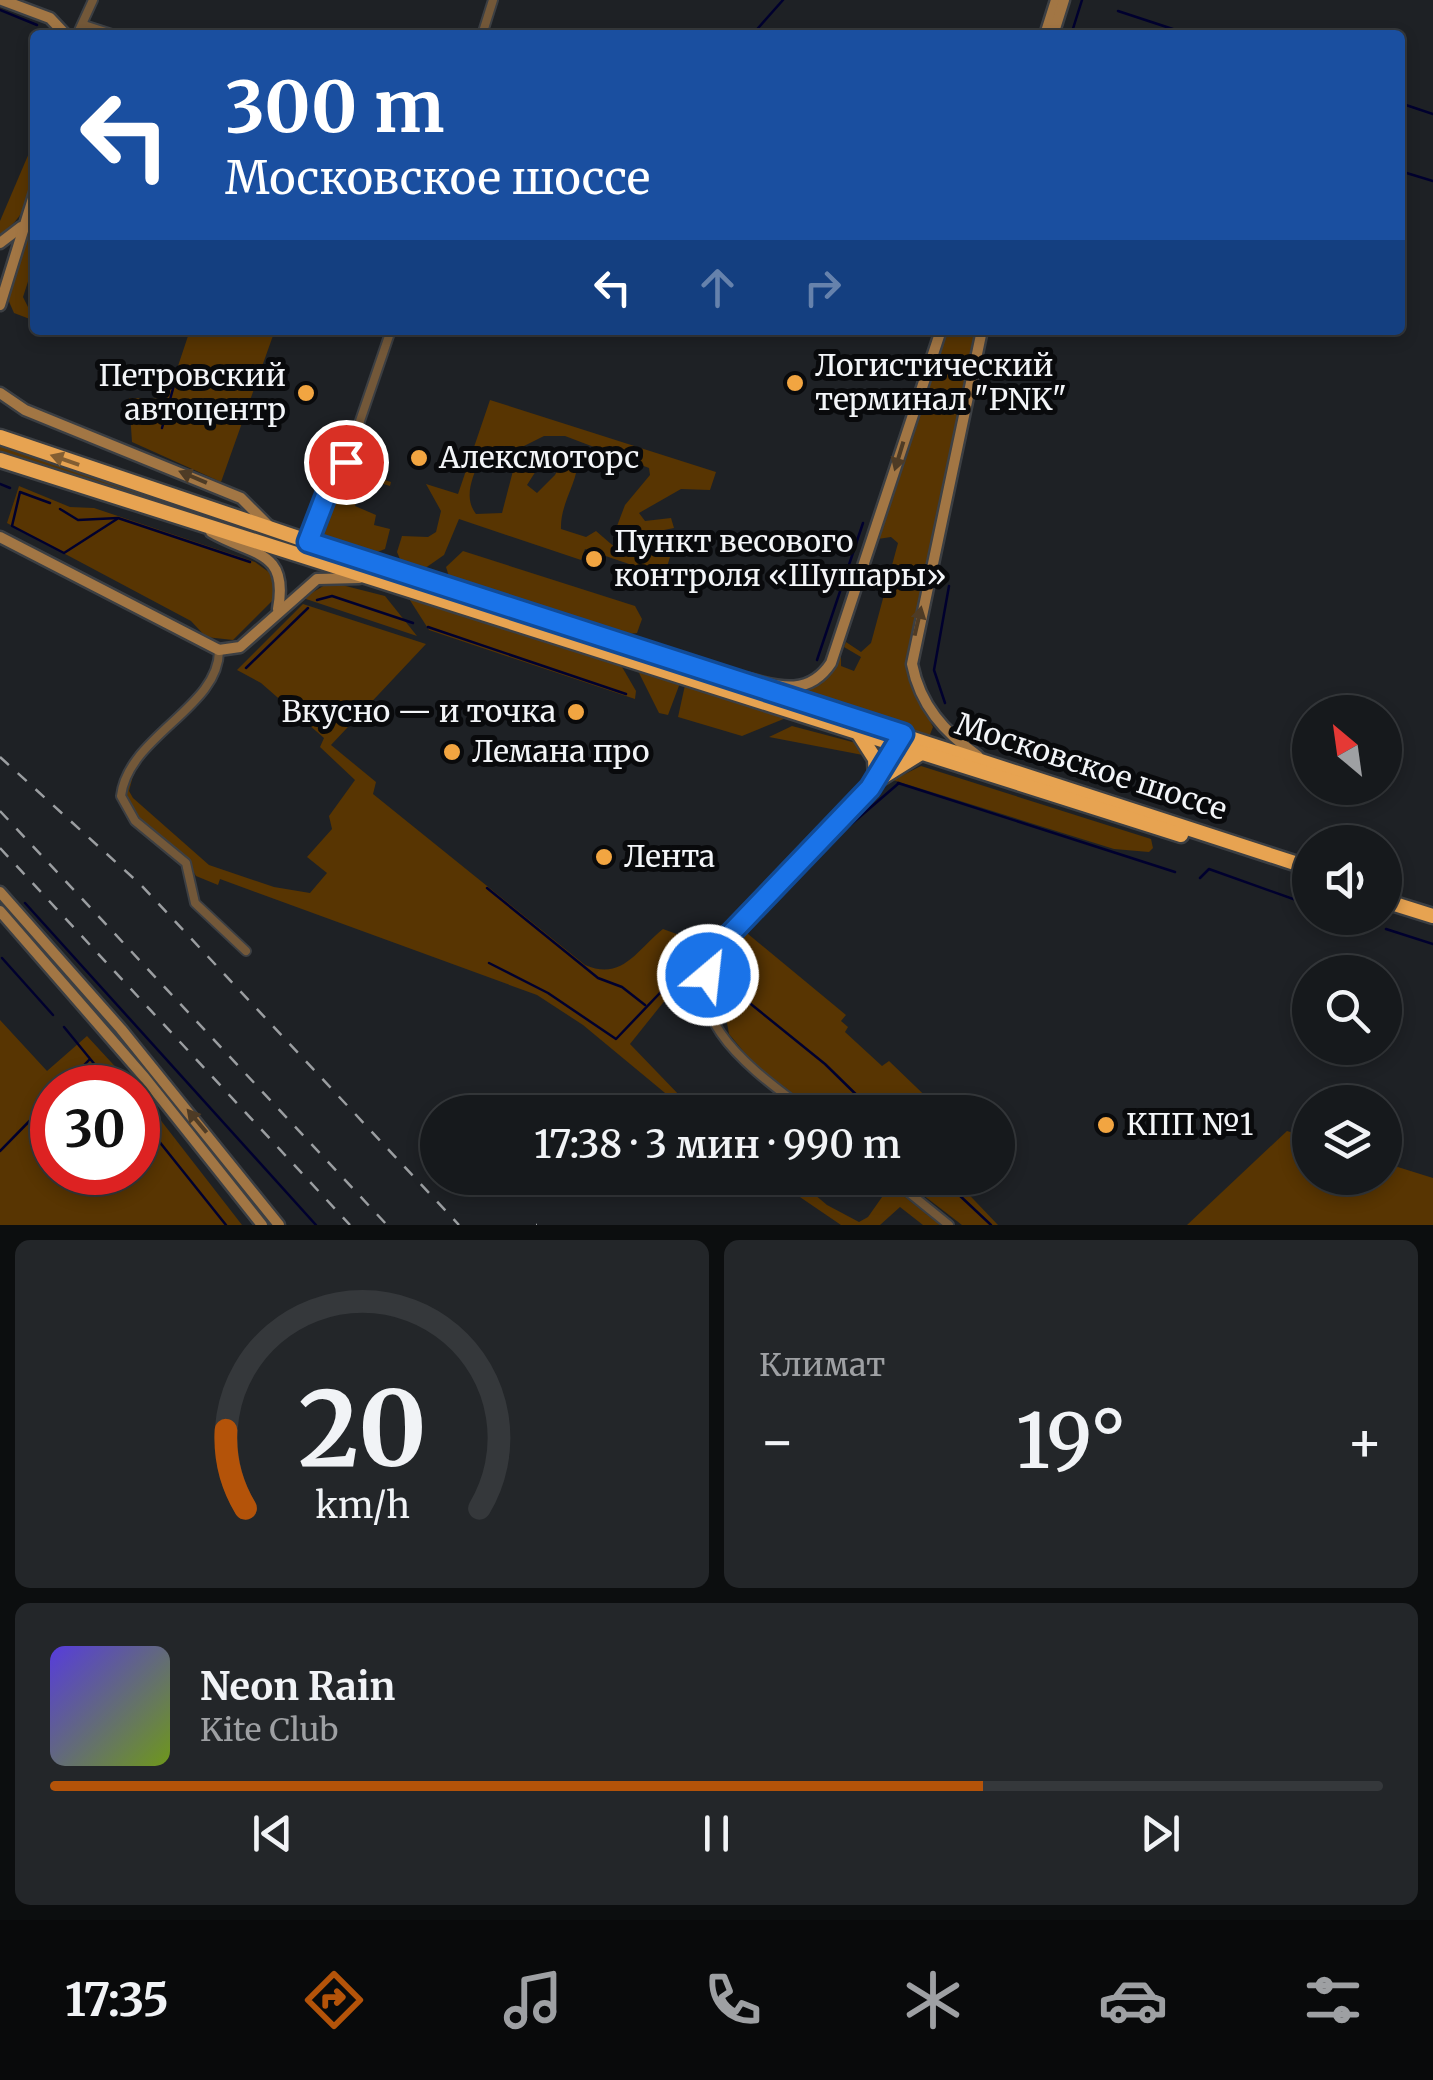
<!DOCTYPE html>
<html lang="ru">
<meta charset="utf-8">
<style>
body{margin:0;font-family:Merriweather,serif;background:#232629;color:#f1f3f6;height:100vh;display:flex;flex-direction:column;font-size:38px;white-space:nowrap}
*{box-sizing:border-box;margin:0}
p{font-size:32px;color:#9ea0a3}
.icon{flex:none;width:55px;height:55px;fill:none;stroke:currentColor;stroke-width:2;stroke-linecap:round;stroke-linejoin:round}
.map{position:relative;height:1225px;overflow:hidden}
.panel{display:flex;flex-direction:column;gap:15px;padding:15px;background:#0c0e0f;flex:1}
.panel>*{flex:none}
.banner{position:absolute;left:30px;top:30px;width:1375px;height:305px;border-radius:10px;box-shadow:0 5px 15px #0003,0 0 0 2px #35383b;background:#1a4fa0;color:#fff;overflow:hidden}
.needle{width:65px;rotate:331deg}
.fabs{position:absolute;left:1292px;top:695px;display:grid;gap:20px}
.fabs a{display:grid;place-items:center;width:110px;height:110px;border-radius:50%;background:#16191c;box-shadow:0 5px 15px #0003,0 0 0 2px #35383b;font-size:50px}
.speed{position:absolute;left:30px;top:1065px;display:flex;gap:20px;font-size:50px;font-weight:700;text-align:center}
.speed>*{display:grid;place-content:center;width:130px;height:130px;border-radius:50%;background:#16191c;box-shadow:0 5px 15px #0003,0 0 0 2px #35383b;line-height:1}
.speed .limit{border:15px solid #d22;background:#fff;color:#111}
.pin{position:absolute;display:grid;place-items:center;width:85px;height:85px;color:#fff;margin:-42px;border:5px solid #fff;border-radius:50%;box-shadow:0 2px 10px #0007}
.me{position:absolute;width:110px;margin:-55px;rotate:28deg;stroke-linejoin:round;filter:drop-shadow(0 0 8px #0008)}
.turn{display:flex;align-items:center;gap:35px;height:210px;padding:0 30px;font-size:45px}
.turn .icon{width:130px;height:130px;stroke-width:2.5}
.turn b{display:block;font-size:70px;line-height:85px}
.lanes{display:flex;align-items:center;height:95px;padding:0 30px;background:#0003;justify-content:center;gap:50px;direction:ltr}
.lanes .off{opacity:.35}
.big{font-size:75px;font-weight:600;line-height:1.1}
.panel .widget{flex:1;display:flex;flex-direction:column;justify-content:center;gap:15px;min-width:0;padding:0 35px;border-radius:15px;background:#232629}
.panel .dial{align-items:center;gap:0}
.dial svg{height:260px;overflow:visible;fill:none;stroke:#35383b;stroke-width:7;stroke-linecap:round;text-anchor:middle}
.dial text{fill:#f1f3f6;stroke:none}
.song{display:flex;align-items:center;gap:30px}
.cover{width:120px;height:120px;border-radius:15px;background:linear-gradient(135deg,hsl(250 70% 55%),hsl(80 70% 35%))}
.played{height:10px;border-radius:5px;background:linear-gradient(90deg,#b45309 70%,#35383b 70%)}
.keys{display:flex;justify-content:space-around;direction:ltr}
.heat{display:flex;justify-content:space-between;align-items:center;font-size:55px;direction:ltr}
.panel .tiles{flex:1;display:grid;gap:15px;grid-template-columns:1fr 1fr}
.widget:last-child{grid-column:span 2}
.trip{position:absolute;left:420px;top:1095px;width:595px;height:100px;border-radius:50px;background:#16191c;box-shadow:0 5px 15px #0003,0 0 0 2px #35383b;font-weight:600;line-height:100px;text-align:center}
.tabs{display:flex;height:160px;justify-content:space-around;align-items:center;background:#090a0b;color:#9ea0a3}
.tabs .icon{width:70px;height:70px}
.tabs .active{color:#b45309}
.tabs b{font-size:45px;color:#f1f3f6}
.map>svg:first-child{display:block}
.green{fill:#583502}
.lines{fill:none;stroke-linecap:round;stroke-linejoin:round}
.stream{stroke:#00002e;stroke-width:2.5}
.street-casing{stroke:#3c3f43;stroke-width:12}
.secondary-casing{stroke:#3c3f43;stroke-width:15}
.highway-casing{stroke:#3c3f43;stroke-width:19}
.street{stroke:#735839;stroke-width:8}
.secondary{stroke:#a27644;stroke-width:10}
.highway{stroke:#e7a351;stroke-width:14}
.rail{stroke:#9b9ea1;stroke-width:2.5;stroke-dasharray:12 12;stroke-linecap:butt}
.oneway{fill:#4e3b25}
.oneway2{fill:#835e32}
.route-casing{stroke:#114b97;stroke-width:25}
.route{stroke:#1a73e8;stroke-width:18}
.poi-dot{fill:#f2a541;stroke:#090a0c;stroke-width:4}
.labels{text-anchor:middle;stroke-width:10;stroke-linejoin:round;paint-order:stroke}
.poi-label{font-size:30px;fill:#f3f5f8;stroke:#090a0c;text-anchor:start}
.street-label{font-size:30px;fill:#f3f5f8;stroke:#090a0c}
</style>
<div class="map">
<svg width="1433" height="1225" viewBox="0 0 1433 1225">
<rect width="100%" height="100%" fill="#1e2125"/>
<g class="green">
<path d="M35,139C35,173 33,215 0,234V221Z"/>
<path d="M35,216V260L23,297L35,321L14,313L7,297L29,222Z"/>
<path d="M190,330H275L221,482L132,442L129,398L167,399Z"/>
<path d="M945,330H975L977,348L908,652L910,683L933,727L929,737L794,693L832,673L841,653V666L854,671L861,657L844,647L846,642L861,652L871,643L898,543L891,537L878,539Z"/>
<path d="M490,400L716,472L710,490L681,489L639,513L645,521L671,518L674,528L634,536L617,526L625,505L650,475L649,468L565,436H544L516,450L479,460C473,478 463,497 476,514L502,513L514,467L531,457L541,463L527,485L537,493L555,475L569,447L577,448C583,479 560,499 561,529L586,537L596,531L625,556L673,547L661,587L629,576V564L585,549L581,560L459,519L444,555L421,571L402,564L397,552L402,536L428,537L436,532L441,511L426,484L458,494Z"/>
<path d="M0,444L365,566L364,570L0,452Z"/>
<path d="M349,469L391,482L390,486L364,478L355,506L376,515L374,525L390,529L385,549L375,553L325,537L321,528L331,492Z"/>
<path d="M19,486L70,507L94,508L255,562L270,573L276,597L233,640L206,637L191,621L7,523Z"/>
<path d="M463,551L635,606L642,619L637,633L621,635L450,580L446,567Z"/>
<path d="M330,582L385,596L417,636L303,598Z"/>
<path d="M406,594L618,660L636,691L635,699L429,630Z"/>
<path d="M303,604L426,644L331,745L376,782L373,794L585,965C622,981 636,951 663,929L682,936L704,956L686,997L694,1011L689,1018L666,999L630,1044L682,1098L712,1112H688L583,1025L537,995L220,879L218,885L196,876C179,843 133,828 126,791L134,772L129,791L133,798L209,865L274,887L310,893L327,873L307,857L332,829L329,816L355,780L320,747L324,738L261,683L237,670Z"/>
<path d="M636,667L680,683L668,715L659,713Z"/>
<path d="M685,685L786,715V718L742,736L678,717Z"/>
<path d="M792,726L860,744L868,756L769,737Z"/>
<path d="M921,766L1151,839L1153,848L1149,852L1114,849L893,780Z"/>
<path d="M742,929L846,1015L841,1021L848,1027L845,1032L882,1066L889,1061L942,1112H817L753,1063L729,1034L717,967L726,946Z"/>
<path d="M0,1020L47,1071L87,1036L134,1087L52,1088V1172H138V1091L242,1225H0Z"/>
<path d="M1287,1131L1310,1138V1178H1385V1163L1433,1178V1225H1187Z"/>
<path d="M772,1178H795L827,1205L859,1222L868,1217L887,1190L895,1189L940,1225H923L900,1207L880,1225H841Z"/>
<path d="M901,1178H953L998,1225H962Z"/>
</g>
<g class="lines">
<g class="stream">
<path d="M0,10L37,25"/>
<path d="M1118,11L1191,35"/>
<path d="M752,35L783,0"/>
<path d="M1071,35L1082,0"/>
<path d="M1400,103L1433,114"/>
<path d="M1400,171L1433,181"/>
<path d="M162,428L178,371"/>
<path d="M0,484L10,488"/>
<path d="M50,503L20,492L12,526L64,553L117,519"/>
<path d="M60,509L78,520L118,518L250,562"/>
<path d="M317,600L332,596L413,623"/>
<path d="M428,627L626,694"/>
<path d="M817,660L863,523"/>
<path d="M246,668L308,608"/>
<path d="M945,703L934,670L949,586"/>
<path d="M864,780L865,776"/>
<path d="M898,783L1175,872"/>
<path d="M1200,878L1209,869L1310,905"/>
<path d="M487,888L598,978L622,987L645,1005"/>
<path d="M25,903L316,1225"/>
<path d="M763,912L834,839L899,783"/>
<path d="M1386,929L1433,944"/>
<path d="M745,931L720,966L726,984L825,1064L874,1112"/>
<path d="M711,941L854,791"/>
<path d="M2,958L53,1015"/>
<path d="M489,963L548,993L616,1039L700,951"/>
<path d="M64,1027L114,1088"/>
<path d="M62,1088L89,1060"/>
<path d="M138,1115L226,1225"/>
<path d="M0,1151L52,1098"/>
<path d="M941,1178L991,1225"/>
</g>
<defs>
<g id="street">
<path d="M84,25L115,35"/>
<path d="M77,35L93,0"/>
<path d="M482,35L493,0"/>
<path d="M308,542L329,491L346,462L391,330"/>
<path d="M219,650C220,707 128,736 121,796L135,821L186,863L195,903L246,951"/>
<path d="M808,1112C758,1074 664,1012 724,940L869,788L900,743"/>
<path d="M891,1178L949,1225"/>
</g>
<g id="secondary">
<path d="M2,0L50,18L66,35"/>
<path d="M1045,35L1056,0"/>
<path d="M1053,35L1064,0"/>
<path d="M0,243L21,227"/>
<path d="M0,305L35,192"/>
<path d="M0,393L25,410L241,498L268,525"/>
<path d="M211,532C252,556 289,549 278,609"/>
<path d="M0,537L219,650L240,647L317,579L359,578"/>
<path d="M749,679C781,688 810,695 831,663L941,330"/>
<path d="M978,756C944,732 920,705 912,664L982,330"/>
<path d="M0,892L121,1029L279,1225"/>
<path d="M0,911L145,1078L262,1225"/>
</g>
<g id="highway">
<path d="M0,437L387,568L1310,868"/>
<path d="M0,460L1181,835"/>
<path d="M859,734L875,759L876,781"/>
<path d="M876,781L921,753"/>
<path d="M1385,901L1433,916"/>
</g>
</defs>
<use href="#street" class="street-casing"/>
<use href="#secondary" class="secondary-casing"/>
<use href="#highway" class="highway-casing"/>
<use href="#street" class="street"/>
<use href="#secondary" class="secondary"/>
<use href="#highway" class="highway"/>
<g class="rail">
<path d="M0,757L141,885L459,1225"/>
<path d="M0,811L387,1225"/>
<path d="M0,848L350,1225"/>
<path d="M536,1225H537"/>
</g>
</g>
<defs><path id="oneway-solid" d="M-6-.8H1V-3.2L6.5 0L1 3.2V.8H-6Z" transform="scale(2.5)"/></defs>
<g class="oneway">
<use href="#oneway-solid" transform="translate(899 456) rotate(107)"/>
<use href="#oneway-solid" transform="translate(193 477) rotate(-157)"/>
<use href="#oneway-solid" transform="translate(918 621) rotate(-77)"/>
<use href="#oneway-solid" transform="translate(197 1121) rotate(-130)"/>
</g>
<use class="oneway2" href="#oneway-solid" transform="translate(65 460) rotate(-161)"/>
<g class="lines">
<defs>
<path id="route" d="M346,462L328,490L308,542L903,734L870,788L714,951L708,975"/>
</defs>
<use href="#route" class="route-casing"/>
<use href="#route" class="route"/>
</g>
<g class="poi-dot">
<circle cx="795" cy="383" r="10"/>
<circle cx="306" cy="393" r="10"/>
<circle cx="419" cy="458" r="10"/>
<circle cx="594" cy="559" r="10"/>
<circle cx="576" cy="712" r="10"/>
<circle cx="452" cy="752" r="10"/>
<circle cx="604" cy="857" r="10"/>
<circle cx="1106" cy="1125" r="10"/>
</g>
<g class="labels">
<g class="poi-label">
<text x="815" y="376">Логистический<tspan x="815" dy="34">терминал "PNK"</tspan></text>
<text x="286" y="386" text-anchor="end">Петровский<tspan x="286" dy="34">автоцентр</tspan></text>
<text x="439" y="468">Алексмоторс</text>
<text x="614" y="552">Пункт весового<tspan x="614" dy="34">контроля «Шушары»</tspan></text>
<text x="556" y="722" text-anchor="end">Вкусно — и точка</text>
<text x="472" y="762">Лемана про</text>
<text x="624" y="867">Лента</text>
<text x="1126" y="1135">КПП №1</text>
</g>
<g class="street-label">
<text transform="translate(1091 767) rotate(18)" y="10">Московское шоссе</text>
</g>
</g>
</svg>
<div class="fabs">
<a><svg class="needle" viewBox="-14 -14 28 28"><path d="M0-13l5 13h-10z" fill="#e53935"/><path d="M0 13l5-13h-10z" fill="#9ea0a3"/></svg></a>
<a><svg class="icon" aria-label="sound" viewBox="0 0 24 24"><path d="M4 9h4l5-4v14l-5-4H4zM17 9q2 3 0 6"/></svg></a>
<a><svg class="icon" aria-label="search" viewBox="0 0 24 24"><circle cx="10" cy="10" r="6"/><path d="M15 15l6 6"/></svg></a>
<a><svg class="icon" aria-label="layers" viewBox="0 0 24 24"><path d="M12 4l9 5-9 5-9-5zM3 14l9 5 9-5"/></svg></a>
</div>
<div class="speed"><div class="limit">30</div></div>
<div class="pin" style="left:346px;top:462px;background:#d93025"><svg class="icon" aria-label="arrive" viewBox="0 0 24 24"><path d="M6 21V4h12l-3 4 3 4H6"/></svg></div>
<svg class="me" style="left:708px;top:975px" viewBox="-20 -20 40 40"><circle r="17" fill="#1a73e8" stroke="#fff" stroke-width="3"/><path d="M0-11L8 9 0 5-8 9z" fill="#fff"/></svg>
<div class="trip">17:38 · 3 мин · 990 m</div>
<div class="banner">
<div class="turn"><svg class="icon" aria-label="left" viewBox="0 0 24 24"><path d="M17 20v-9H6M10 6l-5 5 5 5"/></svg><div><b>300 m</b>Московское шоссе</div></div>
<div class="lanes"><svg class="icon" aria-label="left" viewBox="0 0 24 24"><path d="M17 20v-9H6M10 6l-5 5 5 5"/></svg><svg class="icon off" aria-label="ahead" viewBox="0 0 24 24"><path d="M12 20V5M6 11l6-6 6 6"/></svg><svg class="icon off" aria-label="right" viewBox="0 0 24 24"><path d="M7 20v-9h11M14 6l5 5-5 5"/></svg></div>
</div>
</div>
<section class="panel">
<div class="tiles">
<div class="widget dial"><svg viewBox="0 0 100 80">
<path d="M14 69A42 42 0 1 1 86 69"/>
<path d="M14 69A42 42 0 0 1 8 45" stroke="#b45309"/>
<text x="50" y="56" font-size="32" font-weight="700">20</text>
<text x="50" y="72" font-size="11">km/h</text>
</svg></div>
<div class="widget"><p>Климат</p>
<div class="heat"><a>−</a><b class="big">19°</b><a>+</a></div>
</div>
<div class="widget">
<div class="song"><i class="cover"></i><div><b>Neon Rain</b><p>Kite Club</p></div></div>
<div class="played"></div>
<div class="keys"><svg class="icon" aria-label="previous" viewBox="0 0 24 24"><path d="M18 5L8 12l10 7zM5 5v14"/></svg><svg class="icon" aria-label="pause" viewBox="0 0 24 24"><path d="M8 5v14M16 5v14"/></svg><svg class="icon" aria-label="next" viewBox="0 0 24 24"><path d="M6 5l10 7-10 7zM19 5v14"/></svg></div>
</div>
</div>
</section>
<nav class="tabs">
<b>17:35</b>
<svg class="icon active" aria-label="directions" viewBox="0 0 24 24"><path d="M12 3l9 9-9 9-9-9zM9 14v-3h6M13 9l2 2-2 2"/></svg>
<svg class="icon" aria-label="music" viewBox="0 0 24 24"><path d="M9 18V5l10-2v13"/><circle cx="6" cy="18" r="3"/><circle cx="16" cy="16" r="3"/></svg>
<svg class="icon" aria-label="phone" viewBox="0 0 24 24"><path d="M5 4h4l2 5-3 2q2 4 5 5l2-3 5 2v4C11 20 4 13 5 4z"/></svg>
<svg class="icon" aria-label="climate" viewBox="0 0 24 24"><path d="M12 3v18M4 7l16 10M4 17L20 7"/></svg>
<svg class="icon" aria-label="car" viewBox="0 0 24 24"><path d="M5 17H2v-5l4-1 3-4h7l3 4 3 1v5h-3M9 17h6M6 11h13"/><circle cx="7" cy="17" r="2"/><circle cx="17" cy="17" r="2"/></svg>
<svg class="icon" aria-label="filters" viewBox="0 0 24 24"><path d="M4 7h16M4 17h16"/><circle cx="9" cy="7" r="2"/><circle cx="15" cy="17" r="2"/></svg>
</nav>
